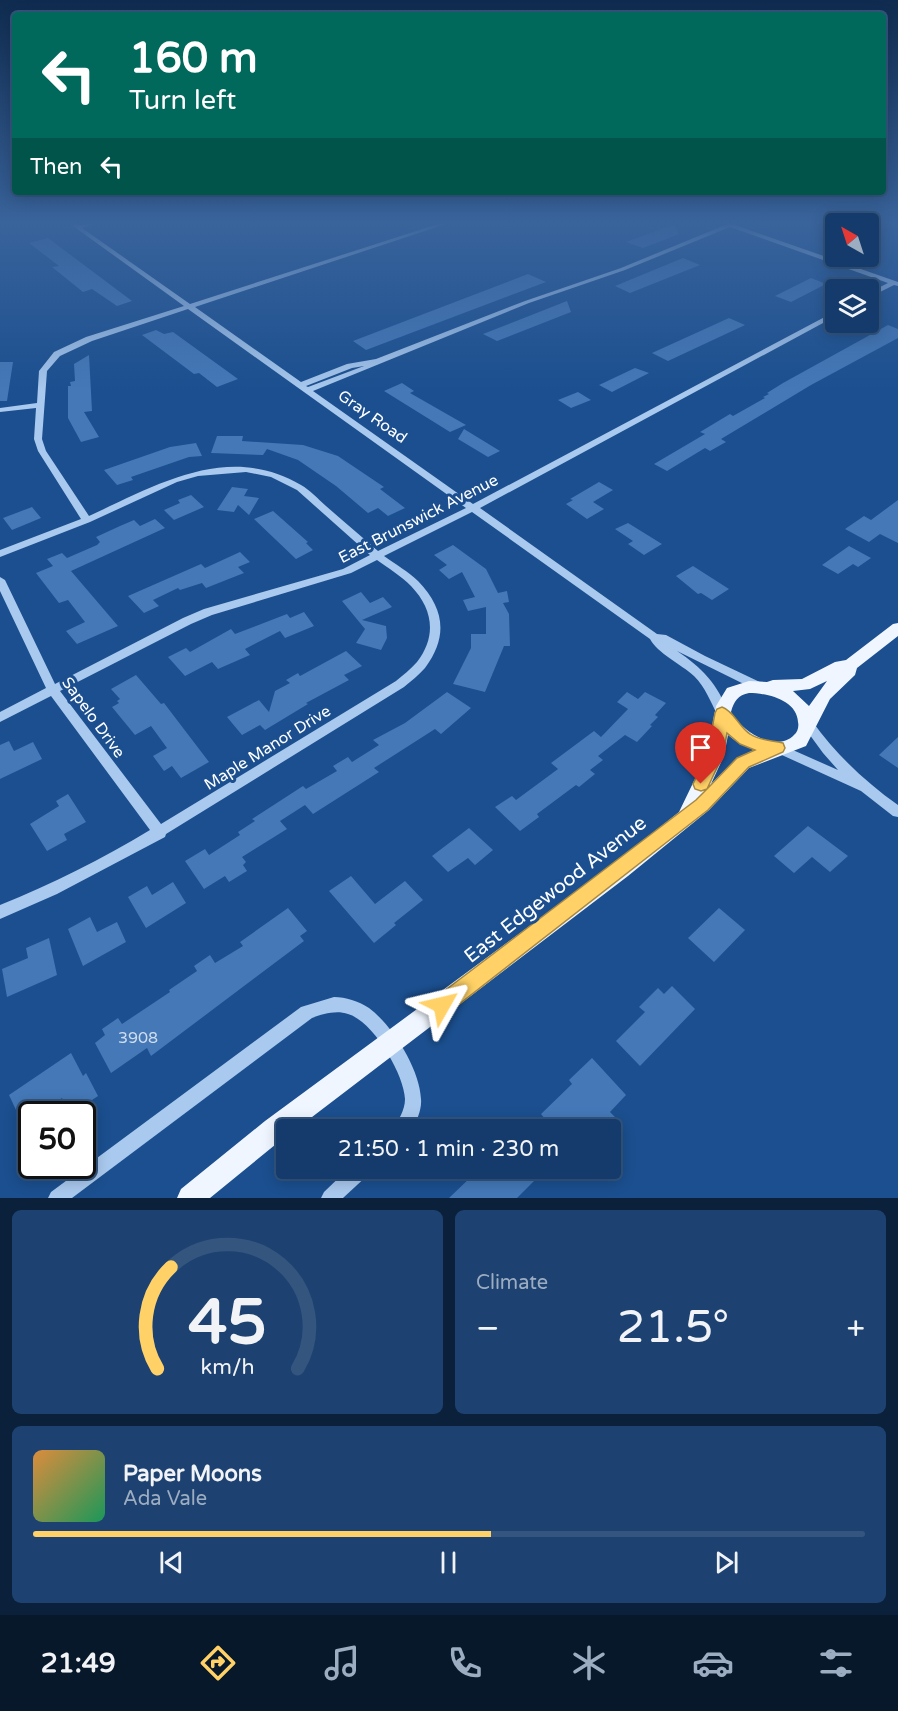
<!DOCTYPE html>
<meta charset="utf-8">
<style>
body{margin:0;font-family:"Varela Round",sans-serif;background:#1d4271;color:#f1f3f6;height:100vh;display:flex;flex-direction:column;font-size:22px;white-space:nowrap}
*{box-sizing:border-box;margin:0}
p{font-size:20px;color:#9dadc1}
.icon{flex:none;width:33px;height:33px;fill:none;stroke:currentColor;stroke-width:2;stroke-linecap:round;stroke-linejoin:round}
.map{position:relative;height:1198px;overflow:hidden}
.details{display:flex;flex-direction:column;gap:12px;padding:12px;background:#0b203b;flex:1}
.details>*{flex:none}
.banner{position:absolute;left:12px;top:12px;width:874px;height:183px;border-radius:6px;box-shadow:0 3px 15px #0003,0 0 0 2px #33557e;background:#00695c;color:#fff;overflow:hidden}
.needle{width:39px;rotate:321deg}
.tools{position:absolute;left:825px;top:213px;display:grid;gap:12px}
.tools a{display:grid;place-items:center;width:54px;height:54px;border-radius:6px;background:#143b6b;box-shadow:0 3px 15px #0003,0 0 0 2px #33557e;font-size:30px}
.speed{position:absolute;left:18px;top:1101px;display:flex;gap:12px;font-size:30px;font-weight:700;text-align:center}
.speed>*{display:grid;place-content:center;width:78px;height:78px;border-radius:50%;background:#143b6b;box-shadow:0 3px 15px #0003,0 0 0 2px #33557e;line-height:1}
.speed .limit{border:3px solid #111;border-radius:9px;background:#fff;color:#111}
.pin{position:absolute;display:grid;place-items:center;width:51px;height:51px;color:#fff;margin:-62px -26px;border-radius:50% 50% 50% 0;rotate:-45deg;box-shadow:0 0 6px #0007}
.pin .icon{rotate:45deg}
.me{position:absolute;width:66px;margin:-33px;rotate:53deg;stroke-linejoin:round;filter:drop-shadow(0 0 4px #0008)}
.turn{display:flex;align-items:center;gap:21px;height:126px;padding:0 18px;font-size:27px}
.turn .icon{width:78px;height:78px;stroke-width:2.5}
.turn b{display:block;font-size:42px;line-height:51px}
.then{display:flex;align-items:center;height:57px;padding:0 18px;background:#0003;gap:12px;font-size:22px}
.big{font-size:45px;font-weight:600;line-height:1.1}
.details .tile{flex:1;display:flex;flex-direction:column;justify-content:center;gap:9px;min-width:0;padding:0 21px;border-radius:9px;background:#1d4271}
.details .dial{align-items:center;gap:0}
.dial svg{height:156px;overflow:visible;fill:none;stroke:#33557e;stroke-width:7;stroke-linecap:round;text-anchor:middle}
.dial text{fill:#f1f3f6;stroke:none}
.song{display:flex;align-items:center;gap:18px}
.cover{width:72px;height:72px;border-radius:9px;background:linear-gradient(135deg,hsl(30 70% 55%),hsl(150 70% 35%))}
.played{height:6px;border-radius:3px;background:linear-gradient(90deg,#ffd166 55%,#33557e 55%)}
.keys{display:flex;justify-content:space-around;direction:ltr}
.heat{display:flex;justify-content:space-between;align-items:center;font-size:33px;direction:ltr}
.details .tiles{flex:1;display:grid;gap:12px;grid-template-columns:1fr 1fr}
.tile:last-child{grid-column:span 2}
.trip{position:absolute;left:276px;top:1119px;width:345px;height:60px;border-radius:6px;background:#143b6b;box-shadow:0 3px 15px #0003,0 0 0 2px #33557e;font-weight:600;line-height:60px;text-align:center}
.tabs{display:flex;height:96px;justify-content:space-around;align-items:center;background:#08182b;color:#9dadc1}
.tabs .icon{width:42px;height:42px}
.tabs .active{color:#ffd166}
.tabs b{font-size:27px;color:#f1f3f6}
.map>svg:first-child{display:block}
.building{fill:#4478b7}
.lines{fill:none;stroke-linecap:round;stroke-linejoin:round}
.minor{fill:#a9c9ee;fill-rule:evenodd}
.major{fill:#f0f6ff;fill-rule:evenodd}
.route{fill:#ffd166;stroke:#a68842;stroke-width:1.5;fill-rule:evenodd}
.labels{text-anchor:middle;stroke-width:6;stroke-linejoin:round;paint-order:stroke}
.street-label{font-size:16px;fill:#fff;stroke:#1b4f8f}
.near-number-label{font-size:16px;fill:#d0dded}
.near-street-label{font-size:20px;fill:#fff;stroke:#1b4f8f}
</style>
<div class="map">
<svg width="898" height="1198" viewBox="0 0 898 1198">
<rect width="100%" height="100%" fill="#1b4f8f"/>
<g class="building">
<path d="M675,224L679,234L643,248L626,242Z"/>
<path d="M48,238L132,301L117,306L92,289L83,292L52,267L59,266L29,243Z"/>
<path d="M683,258L700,265L630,293L615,286Z"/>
<path d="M528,274L546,282L366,350L353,341Z"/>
<path d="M811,278L826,284L791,302L775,296Z"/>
<path d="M567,301L571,312L497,341L483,334Z"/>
<path d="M729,318L745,325L668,361L652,353Z"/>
<path d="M888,325L898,329V338L811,385L721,439L726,442L710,451L705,448L667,471L654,464L705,434L700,432L730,414L733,416L765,398L763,397L769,394L767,393L783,383Z"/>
<path d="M156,330L164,334L173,332L238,379L217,387L199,373L194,374L142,335Z"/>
<path d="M89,355L92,411L84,412L99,437L81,442L68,418V386H71L70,382L75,381L74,364Z"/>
<path d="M0,362H13L7,401H0Z"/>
<path d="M635,368L649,373L612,392L599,385Z"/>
<path d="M402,383L414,391L410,393L466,425L450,432L384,391Z"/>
<path d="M578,392L591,400L571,408L558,400Z"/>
<path d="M464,429L500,451L488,457L458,439Z"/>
<path d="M217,436H243L242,441L303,445L338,456L384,487L380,489L405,508L388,516L378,508L368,513L336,486L298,460L267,449L263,455L211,453Z"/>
<path d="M196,443L202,456L189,457L131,477L133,480L117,485L104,470L170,447Z"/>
<path d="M599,482L613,490L593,502L604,509L587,519L566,504L573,500L570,499Z"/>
<path d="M232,487L248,489L244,496L259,498L249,515L238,505L234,512L217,510Z"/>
<path d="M191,495L204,507L174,520L164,510L180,503L178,500Z"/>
<path d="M898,500V543L880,534L869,542L845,529L864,516L871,520Z"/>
<path d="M32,507L41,518L12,530L3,518Z"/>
<path d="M273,511L308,542L306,543L313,550L296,559L254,519Z"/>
<path d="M155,519L165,528L71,571L118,626L77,644L66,631L85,622L68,600L59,603L36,573L53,566L47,559L62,553L67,558L97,545L100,542L96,537L120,526L134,520L140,526Z"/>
<path d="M628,523L662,544L644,555L628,544L633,541L615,529Z"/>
<path d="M453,545L486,569L498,593L507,591L509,602L503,603L509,614L510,646H504L485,692L453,684L471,648V634H486V607L468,611L463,600L475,597L462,572L449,579L439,570L447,565L434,555Z"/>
<path d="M849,546L871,558L858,567L853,564L838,574L822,565Z"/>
<path d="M240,552L250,562L238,567L244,573L206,588L202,583L180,590L178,588L153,600L159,606L144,613L128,596L201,564L205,568Z"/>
<path d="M693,566L729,589L712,600L701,593L698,594L676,576Z"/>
<path d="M361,592L370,603L383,597L392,607L362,620L386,626L387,638L381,650L356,643L365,629L342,601Z"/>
<path d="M304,612L314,626L285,638L280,631L245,649L250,655L218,669L212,662L185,676L168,657L186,648L190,652L231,629L235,634L287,614L290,618Z"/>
<path d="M346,651L362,666L344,675L349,680L306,703L308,704L265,730L260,725L242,735L227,717L259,700L269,712L275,691L290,683L286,680L298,673L300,676Z"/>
<path d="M136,675L161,704L164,703L209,762L181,778L172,766L164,771L153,756L167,748L151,726L135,735L112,707L119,703L117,701L120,699L111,689Z"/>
<path d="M447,692L471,708L441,734L435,729L374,768L379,772L313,814L305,805L280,821L287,829L242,857L246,862L243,865L247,871L229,882L225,876L204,889L185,861L205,849L209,855L240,835L238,832L255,821L252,819L303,786L306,789L337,771L333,766L348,757L352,762L379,745L373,740L405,723Z"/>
<path d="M627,692L638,699L645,692L666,703L655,715L658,717L650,725L652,726L637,742L625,735L598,756L603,760L590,770L595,774L579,787L576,785L537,814L539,817L520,831L495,807L512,796L516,800L558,769L551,763L594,731L601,737L628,709L617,702Z"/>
<path d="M898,737V768L879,755Z"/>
<path d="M9,741L14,751L33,742L42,759L0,779V745Z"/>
<path d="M68,794L86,822L64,834L67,840L47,851L30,824L59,806L56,801Z"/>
<path d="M808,826L848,856L830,872L812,857L794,873L774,856Z"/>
<path d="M469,828L493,850L475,865L468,858L448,872L432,856Z"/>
<path d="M351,876L375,904L405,881L423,900L394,923L396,925L374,943L329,891Z"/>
<path d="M173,882L186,903L146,928L128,897L147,886L152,895Z"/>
<path d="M288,908L307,931L300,936L304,941L151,1056L147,1048L111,1073L95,1043L105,1035L102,1029L118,1018L122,1024L170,992L169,990L197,971L194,966L210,955L215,963L243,946L240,942Z"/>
<path d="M719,908L745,930L714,962L688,938Z"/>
<path d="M90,917L97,932L117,922L126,942L83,966L68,929Z"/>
<path d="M49,938L57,975L7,997L2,969L28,958L26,948Z"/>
<path d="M672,986L695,1009L640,1066L616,1041L645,1012L639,1007L658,988L664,994Z"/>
<path d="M71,1053L83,1076L86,1073L98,1096L71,1114L62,1098L38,1114H32V1119L23,1125L9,1095Z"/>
<path d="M592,1058L626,1095L610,1112L615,1117L602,1130H593L586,1122L579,1130H554L541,1114L572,1084L569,1080Z"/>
<path d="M493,1168H531L538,1177L517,1198H449L474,1174L480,1181Z"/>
</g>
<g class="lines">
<g class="minor">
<path d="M69,223H76L79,225L98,223L82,228L190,304L441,223H449L195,307L301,382L347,364L376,359L525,301L621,268L730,223H738L735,225L898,282V286L894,285L868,298V293L888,283L730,227L625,270L529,303L313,391L473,504L836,311V316L480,508L657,634L666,635L705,656L764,684L766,687L764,690H756L677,651C701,667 719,685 728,713L726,716L722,718L718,716C710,701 706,688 694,676C681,664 657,653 650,639L472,512L384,556C395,564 409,572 418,581C445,609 448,637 425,668C419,675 411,681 404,687L166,834L165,837L57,894L0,919V905C52,884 102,859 150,830L51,696L0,722V712L46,688L0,591V577L5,580L55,684L183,618L204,609L343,569L370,555L297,490L271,477L246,472L198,476L177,482L90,522L0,557V550L81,519L38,451L34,439L36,408L0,412V408L37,403L39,371L54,352L86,337L184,306ZM188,309L466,508L378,551C361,536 343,521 326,506C318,499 310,490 301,485C228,442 157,485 89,516L46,451L42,439L47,371L60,356L92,341ZM364,366L308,387L306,386L352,368ZM377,560C388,568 401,576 411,586C433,609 437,636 417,662C411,669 403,675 396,681L161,824L60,691L191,624L212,615L351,573Z"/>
<path d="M808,719L812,721C836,754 864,781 898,805V817L893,816L861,791L773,751L771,748L773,745L777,743L838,770L823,753L804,727L802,724L804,721Z"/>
<path d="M334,997C346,997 358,1001 369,1008C392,1025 420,1069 421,1099C422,1109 417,1120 412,1130H394C398,1119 405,1111 405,1099C404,1074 373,1021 348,1014C336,1010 323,1014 312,1018L72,1198H48L51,1192L301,1007Z"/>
<path d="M349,1168H372L369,1174L343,1198H321L324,1192Z"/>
</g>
<path class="major" d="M898,623V636L857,668L855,675L830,699L806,746L749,768L709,810L628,876L295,1130H286V1136L210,1198H177L181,1189L265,1121L614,864L679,812L706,756L716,706L727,688L749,681L767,682L773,680L802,679L835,662L846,660L893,624ZM827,681L809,706L793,691L810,689ZM749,693C767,693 797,700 798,722C799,726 798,732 794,735C776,754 740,730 731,712C734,701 738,695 749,693ZM728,735L737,742L754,750L737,758L711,784L724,756Z"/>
</g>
<linearGradient id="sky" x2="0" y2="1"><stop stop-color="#0f2b4f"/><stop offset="0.57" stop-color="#39639b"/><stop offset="1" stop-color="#39639b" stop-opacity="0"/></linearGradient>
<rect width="898" height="391" fill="url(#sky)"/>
<path class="route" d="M722,707C734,711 739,727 750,734C760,741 771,740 783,743L785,748L783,752L749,767L708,810L449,1012L442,1015L435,1012L432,1005L435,998L696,800L707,789L701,791L695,789L693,784L707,755L715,713L717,709ZM727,733L740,744L755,750L737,758L707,789L723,755Z"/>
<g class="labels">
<g class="street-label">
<text transform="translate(373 416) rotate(35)" y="6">Gray Road</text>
<text transform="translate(418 518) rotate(-27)" y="6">East Brunswick Avenue</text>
<text transform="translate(94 717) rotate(54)" y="6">Sapelo Drive</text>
<text transform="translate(267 747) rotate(-32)" y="6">Maple Manor Drive</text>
</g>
<g class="near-number-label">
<text x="138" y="1043">3908</text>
</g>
<g class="near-street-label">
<text transform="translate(555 889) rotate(-38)" y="7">East Edgewood Avenue</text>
</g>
</g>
</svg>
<div class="tools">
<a><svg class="needle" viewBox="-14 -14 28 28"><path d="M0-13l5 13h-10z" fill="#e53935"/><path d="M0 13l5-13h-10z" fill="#9dadc1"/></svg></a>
<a><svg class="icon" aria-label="layers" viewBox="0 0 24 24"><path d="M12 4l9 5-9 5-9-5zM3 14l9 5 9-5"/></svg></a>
</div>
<div class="speed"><div class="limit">50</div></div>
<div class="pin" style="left:701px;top:784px;background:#d93025"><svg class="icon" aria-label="arrive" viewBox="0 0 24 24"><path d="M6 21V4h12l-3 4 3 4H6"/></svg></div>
<svg class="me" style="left:442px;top:1005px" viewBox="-20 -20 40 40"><path d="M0-17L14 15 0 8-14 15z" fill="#ffd166" stroke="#fff" stroke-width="4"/></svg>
<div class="trip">21:50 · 1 min · 230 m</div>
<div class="banner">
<div class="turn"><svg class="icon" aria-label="left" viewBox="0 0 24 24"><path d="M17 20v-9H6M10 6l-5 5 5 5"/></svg><div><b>160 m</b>Turn left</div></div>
<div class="then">Then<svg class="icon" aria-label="left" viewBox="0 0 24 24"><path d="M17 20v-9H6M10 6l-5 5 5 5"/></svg></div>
</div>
</div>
<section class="details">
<div class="tiles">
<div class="tile dial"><svg viewBox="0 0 100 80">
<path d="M14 69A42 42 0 1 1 86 69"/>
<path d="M14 69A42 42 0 0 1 21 17" stroke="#ffd166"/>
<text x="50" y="56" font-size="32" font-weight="700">45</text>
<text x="50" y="72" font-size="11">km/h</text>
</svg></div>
<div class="tile"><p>Climate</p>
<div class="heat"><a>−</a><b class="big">21.5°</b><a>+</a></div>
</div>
<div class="tile">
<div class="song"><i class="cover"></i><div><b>Paper Moons</b><p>Ada Vale</p></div></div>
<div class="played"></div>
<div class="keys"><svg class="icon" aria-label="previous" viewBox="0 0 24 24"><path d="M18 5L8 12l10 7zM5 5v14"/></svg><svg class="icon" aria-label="pause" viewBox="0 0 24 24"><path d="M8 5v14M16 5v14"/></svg><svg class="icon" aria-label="next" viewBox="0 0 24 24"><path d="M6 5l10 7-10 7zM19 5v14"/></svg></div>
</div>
</div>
</section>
<nav class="tabs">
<b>21:49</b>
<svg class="icon active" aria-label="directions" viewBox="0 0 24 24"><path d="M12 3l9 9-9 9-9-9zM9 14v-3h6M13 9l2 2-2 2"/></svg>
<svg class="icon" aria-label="music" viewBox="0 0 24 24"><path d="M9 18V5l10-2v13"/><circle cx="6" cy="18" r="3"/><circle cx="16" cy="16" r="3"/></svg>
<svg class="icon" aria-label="phone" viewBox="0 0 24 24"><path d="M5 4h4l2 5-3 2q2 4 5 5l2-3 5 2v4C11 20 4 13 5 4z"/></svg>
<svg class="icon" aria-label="climate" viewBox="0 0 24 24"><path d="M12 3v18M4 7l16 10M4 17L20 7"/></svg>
<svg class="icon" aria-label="car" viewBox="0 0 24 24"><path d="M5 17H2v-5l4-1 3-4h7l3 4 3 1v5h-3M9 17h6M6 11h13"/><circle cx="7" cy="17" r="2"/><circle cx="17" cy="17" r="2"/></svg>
<svg class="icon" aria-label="filters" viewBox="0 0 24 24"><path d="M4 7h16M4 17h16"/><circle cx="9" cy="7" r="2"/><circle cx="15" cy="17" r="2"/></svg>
</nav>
